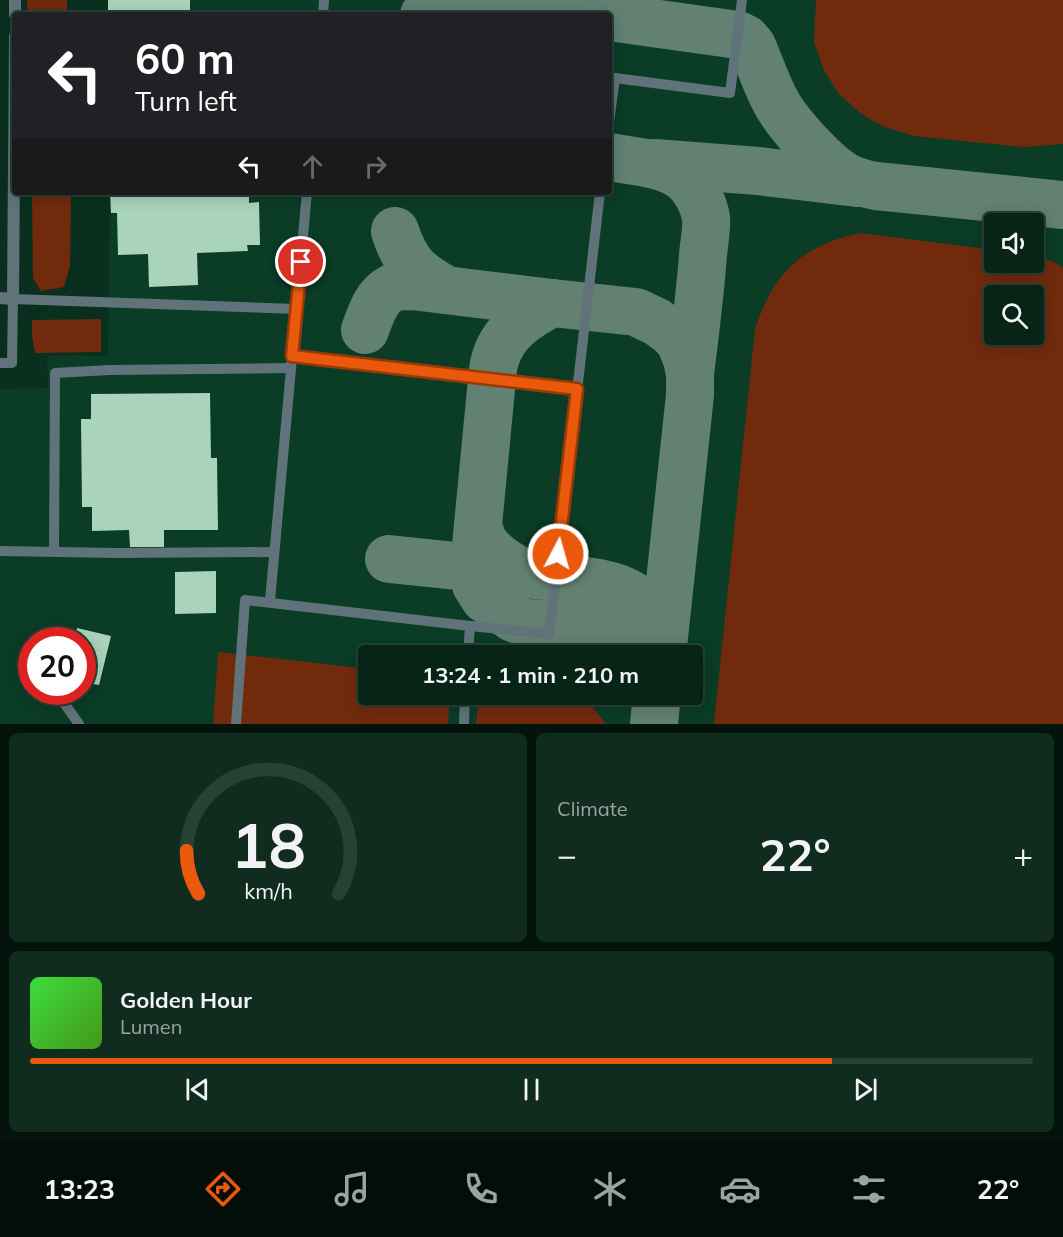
<!DOCTYPE html>
<meta charset="utf-8">
<style>
body{margin:0;font-family:Mulish,sans-serif;background:#102c1f;color:#f1f3f6;height:100vh;display:flex;flex-direction:column;font-size:22px;white-space:nowrap}
*{box-sizing:border-box;margin:0}
p{font-size:20px;color:#98a4a1}
.icon{flex:none;width:33px;height:33px;fill:none;stroke:currentColor;stroke-width:2;stroke-linecap:round;stroke-linejoin:round}
.map{position:relative;height:724px;overflow:hidden}
.details{display:flex;flex-direction:column;gap:9px;padding:9px;background:#04140c;flex:1}
.details>*{flex:none}
.top-card{position:absolute;left:12px;top:12px;width:600px;height:183px;border-radius:6px;box-shadow:0 3px 15px #0003,0 0 0 2px #284135;background:#202124;color:#fff;overflow:hidden}
.tools{position:absolute;left:984px;top:213px;display:grid;gap:12px}
.tools a{display:grid;place-items:center;width:60px;height:60px;border-radius:6px;background:#072416;box-shadow:0 3px 15px #0003,0 0 0 2px #284135;font-size:30px}
.speed{position:absolute;left:18px;top:627px;display:flex;gap:12px;font-size:30px;font-weight:700;text-align:center}
.speed>*{display:grid;place-content:center;width:78px;height:78px;border-radius:50%;background:#072416;box-shadow:0 3px 15px #0003,0 0 0 2px #284135;line-height:1}
.speed .limit{border:9px solid #d22;background:#fff;color:#111}
.pin{position:absolute;display:grid;place-items:center;width:51px;height:51px;color:#fff;margin:-26px;border:3px solid #fff;border-radius:50%;box-shadow:0 2px 6px #0007}
.me{position:absolute;width:66px;margin:-33px;rotate:6deg;stroke-linejoin:round;filter:drop-shadow(0 0 4px #0008)}
.turn{display:flex;align-items:center;gap:21px;height:126px;padding:0 24px;font-size:27px}
.turn .icon{width:78px;height:78px;stroke-width:2.5}
.turn b{display:block;font-size:42px;line-height:51px}
.lanes{display:flex;align-items:center;height:57px;padding:0 24px;background:#0003;justify-content:center;gap:30px;direction:ltr}
.lanes .off{opacity:.35}
.big{font-size:45px;font-weight:700;line-height:1.1}
.details .widget{flex:1;display:flex;flex-direction:column;justify-content:center;gap:9px;min-width:0;padding:0 21px;border-radius:9px;background:#102c1f}
.details .dial{align-items:center;gap:0}
.dial svg{height:156px;overflow:visible;fill:none;stroke:#284135;stroke-width:7;stroke-linecap:round;text-anchor:middle}
.dial text{fill:#f1f3f6;stroke:none}
.song{display:flex;align-items:center;gap:18px}
.cover{width:72px;height:72px;border-radius:9px;background:linear-gradient(135deg,hsl(120 70% 55%),hsl(100 70% 35%))}
.played{height:6px;border-radius:3px;background:linear-gradient(90deg,#ea580c 80%,#284135 80%)}
.keys{display:flex;justify-content:space-around;direction:ltr}
.heat{display:flex;justify-content:space-between;align-items:center;font-size:33px;direction:ltr}
.details .tiles{flex:1;display:grid;gap:9px;grid-template-columns:1fr 1fr}
.widget:last-child{grid-column:span 2}
.trip{position:absolute;left:358px;top:645px;width:345px;height:60px;border-radius:6px;background:#072416;box-shadow:0 3px 15px #0003,0 0 0 2px #284135;font-weight:700;line-height:60px;text-align:center}
.menu{display:flex;height:96px;justify-content:space-around;align-items:center;background:#030e09;color:#98a4a1}
.menu .icon{width:42px;height:42px}
.menu .active{color:#ea580c}
.menu b{font-size:27px;color:#f1f3f6}
.map>svg:first-child{display:block}
.built{fill:#0a3c26;fill-rule:evenodd}
.green{fill:#722a0d;fill-rule:evenodd}
.lines{fill:none;stroke-linecap:round;stroke-linejoin:round}
.taxiway{stroke:#628172;stroke-width:48}
.building{fill:#aad3bc}
.service{stroke:#61737a;stroke-width:10}
.minor{stroke:#61737a;stroke-width:12}
.route-casing{stroke:#983908;stroke-width:15}
.route{stroke:#ea580c;stroke-width:10}
</style>
<div class="map">
<svg width="1063" height="724" viewBox="0 0 1063 724">
<rect width="100%" height="100%" fill="#09301e"/>
<path class="built" d="M108,0H1063V724H0V389L48,388L47,355L108,356L110,192H609V15H108ZM994,224H1034V262H994ZM994,296H1034V334H994ZM32,640H82V692H32ZM369,656H693V694H369Z"/>
<g class="green">
<path d="M27,0H67V15H28Z"/>
<path d="M816,0H1063V144L1024,147L914,136L885,127L871,120L859,112L838,93L824,70L814,42Z"/>
<path d="M32,192H71L70,266L64,287L41,291L33,278Z"/>
<path d="M861,233L994,250V262H1034V255L1036,256L1056,263L1063,268V724H714L755,329C773,273 802,245 861,233ZM994,296H1034V334H994Z"/>
<path d="M101,319V352L35,353L32,336V320Z"/>
<path d="M218,652L369,669V694L450,695L448,724H213Z"/>
<path d="M479,695H583L606,724H476Z"/>
</g>
<g class="lines">
<g class="taxiway">
<path d="M424,15L430,10L442,3L473,0L592,15"/>
<path d="M609,17L738,35L746,39L752,46C760,64 766,84 776,102C787,123 824,164 845,176C854,181 865,184 876,186L1063,205"/>
<path d="M609,157C632,161 666,163 684,178C695,187 704,204 706,218C707,229 704,243 703,255C700,295 695,334 690,374"/>
<path d="M655,163L758,171L857,183"/>
<path d="M395,231C405,263 418,275 447,290"/>
<path d="M552,303C527,316 503,331 495,360C493,366 493,372 492,379L478,525C480,530 481,538 484,542C493,555 510,567 525,573C533,576 543,575 552,577C603,583 652,583 663,645"/>
<path d="M365,330C371,314 376,296 392,288C398,286 406,286 412,286L552,303L636,312L657,322L672,333L680,342L687,359L690,374V395L662,656"/>
<path d="M478,525L474,568L476,585L485,599L513,618L527,623L550,624L601,630L623,636L636,645L644,656"/>
<path d="M389,559L505,571"/>
<path d="M654,724L657,694"/>
</g>
</g>
<g class="building">
<rect x="108" y="0" width="82" height="15"/>
<path d="M110,192H194V197L249,195V203L259,202L260,245H247L248,251L197,253L198,285L149,287L148,254L118,255L117,213H111Z"/>
<path d="M210,393L211,458H217L218,530H164V547H130L129,530L92,531V507H82L81,419H91V394Z"/>
<path d="M216,571V613L175,614V572Z"/>
<path d="M77,628L111,636L99,685L82,682V640H74Z"/>
</g>
<g class="lines">
<g class="service">
<path d="M323,15L324,0"/>
<path d="M609,122L615,78L730,93L742,0"/>
<path d="M292,356L577,389"/>
<path d="M0,363H12L13,299L296,309"/>
<path d="M0,551L117,553L274,552"/>
<path d="M54,552L55,373L109,370L291,368"/>
<path d="M270,601L307,192"/>
<path d="M468,656L470,626"/>
<path d="M56,692L79,724"/>
<path d="M236,724L245,600L470,626L549,634L600,192"/>
<path d="M464,724L465,694"/>
</g>
<g class="minor">
<path d="M15,15V0"/>
<path d="M0,298L13,299L15,36"/>
</g>
</g>
<g class="lines">
<defs>
<path id="route" d="M301,262L292,356L577,389L558,554"/>
</defs>
<use href="#route" class="route-casing"/>
<use href="#route" class="route"/>
</g>
</svg>
<div class="tools">
<a><svg class="icon" aria-label="sound" viewBox="0 0 24 24"><path d="M4 9h4l5-4v14l-5-4H4zM17 9q2 3 0 6"/></svg></a>
<a><svg class="icon" aria-label="search" viewBox="0 0 24 24"><circle cx="10" cy="10" r="6"/><path d="M15 15l6 6"/></svg></a>
</div>
<div class="speed"><div class="limit">20</div></div>
<div class="pin" style="left:301px;top:262px;background:#d93025"><svg class="icon" aria-label="arrive" viewBox="0 0 24 24"><path d="M6 21V4h12l-3 4 3 4H6"/></svg></div>
<svg class="me" style="left:558px;top:554px" viewBox="-20 -20 40 40"><circle r="17" fill="#ea580c" stroke="#fff" stroke-width="3"/><path d="M0-11L8 9 0 5-8 9z" fill="#fff"/></svg>
<div class="trip">13:24 · 1 min · 210 m</div>
<div class="top-card">
<div class="turn"><svg class="icon" aria-label="left" viewBox="0 0 24 24"><path d="M17 20v-9H6M10 6l-5 5 5 5"/></svg><div><b>60 m</b>Turn left</div></div>
<div class="lanes"><svg class="icon" aria-label="left" viewBox="0 0 24 24"><path d="M17 20v-9H6M10 6l-5 5 5 5"/></svg><svg class="icon off" aria-label="ahead" viewBox="0 0 24 24"><path d="M12 20V5M6 11l6-6 6 6"/></svg><svg class="icon off" aria-label="right" viewBox="0 0 24 24"><path d="M7 20v-9h11M14 6l5 5-5 5"/></svg></div>
</div>
</div>
<section class="details">
<div class="tiles">
<div class="widget dial"><svg viewBox="0 0 100 80">
<path d="M14 69A42 42 0 1 1 86 69"/>
<path d="M14 69A42 42 0 0 1 8 47" stroke="#ea580c"/>
<text x="50" y="56" font-size="32" font-weight="700">18</text>
<text x="50" y="72" font-size="11">km/h</text>
</svg></div>
<div class="widget"><p>Climate</p>
<div class="heat"><a>−</a><b class="big">22°</b><a>+</a></div>
</div>
<div class="widget">
<div class="song"><i class="cover"></i><div><b>Golden Hour</b><p>Lumen</p></div></div>
<div class="played"></div>
<div class="keys"><svg class="icon" aria-label="previous" viewBox="0 0 24 24"><path d="M18 5L8 12l10 7zM5 5v14"/></svg><svg class="icon" aria-label="pause" viewBox="0 0 24 24"><path d="M8 5v14M16 5v14"/></svg><svg class="icon" aria-label="next" viewBox="0 0 24 24"><path d="M6 5l10 7-10 7zM19 5v14"/></svg></div>
</div>
</div>
</section>
<nav class="menu">
<b>13:23</b>
<svg class="icon active" aria-label="directions" viewBox="0 0 24 24"><path d="M12 3l9 9-9 9-9-9zM9 14v-3h6M13 9l2 2-2 2"/></svg>
<svg class="icon" aria-label="music" viewBox="0 0 24 24"><path d="M9 18V5l10-2v13"/><circle cx="6" cy="18" r="3"/><circle cx="16" cy="16" r="3"/></svg>
<svg class="icon" aria-label="phone" viewBox="0 0 24 24"><path d="M5 4h4l2 5-3 2q2 4 5 5l2-3 5 2v4C11 20 4 13 5 4z"/></svg>
<svg class="icon" aria-label="climate" viewBox="0 0 24 24"><path d="M12 3v18M4 7l16 10M4 17L20 7"/></svg>
<svg class="icon" aria-label="car" viewBox="0 0 24 24"><path d="M5 17H2v-5l4-1 3-4h7l3 4 3 1v5h-3M9 17h6M6 11h13"/><circle cx="7" cy="17" r="2"/><circle cx="17" cy="17" r="2"/></svg>
<svg class="icon" aria-label="filters" viewBox="0 0 24 24"><path d="M4 7h16M4 17h16"/><circle cx="9" cy="7" r="2"/><circle cx="15" cy="17" r="2"/></svg>
<b>22°</b>
</nav>
